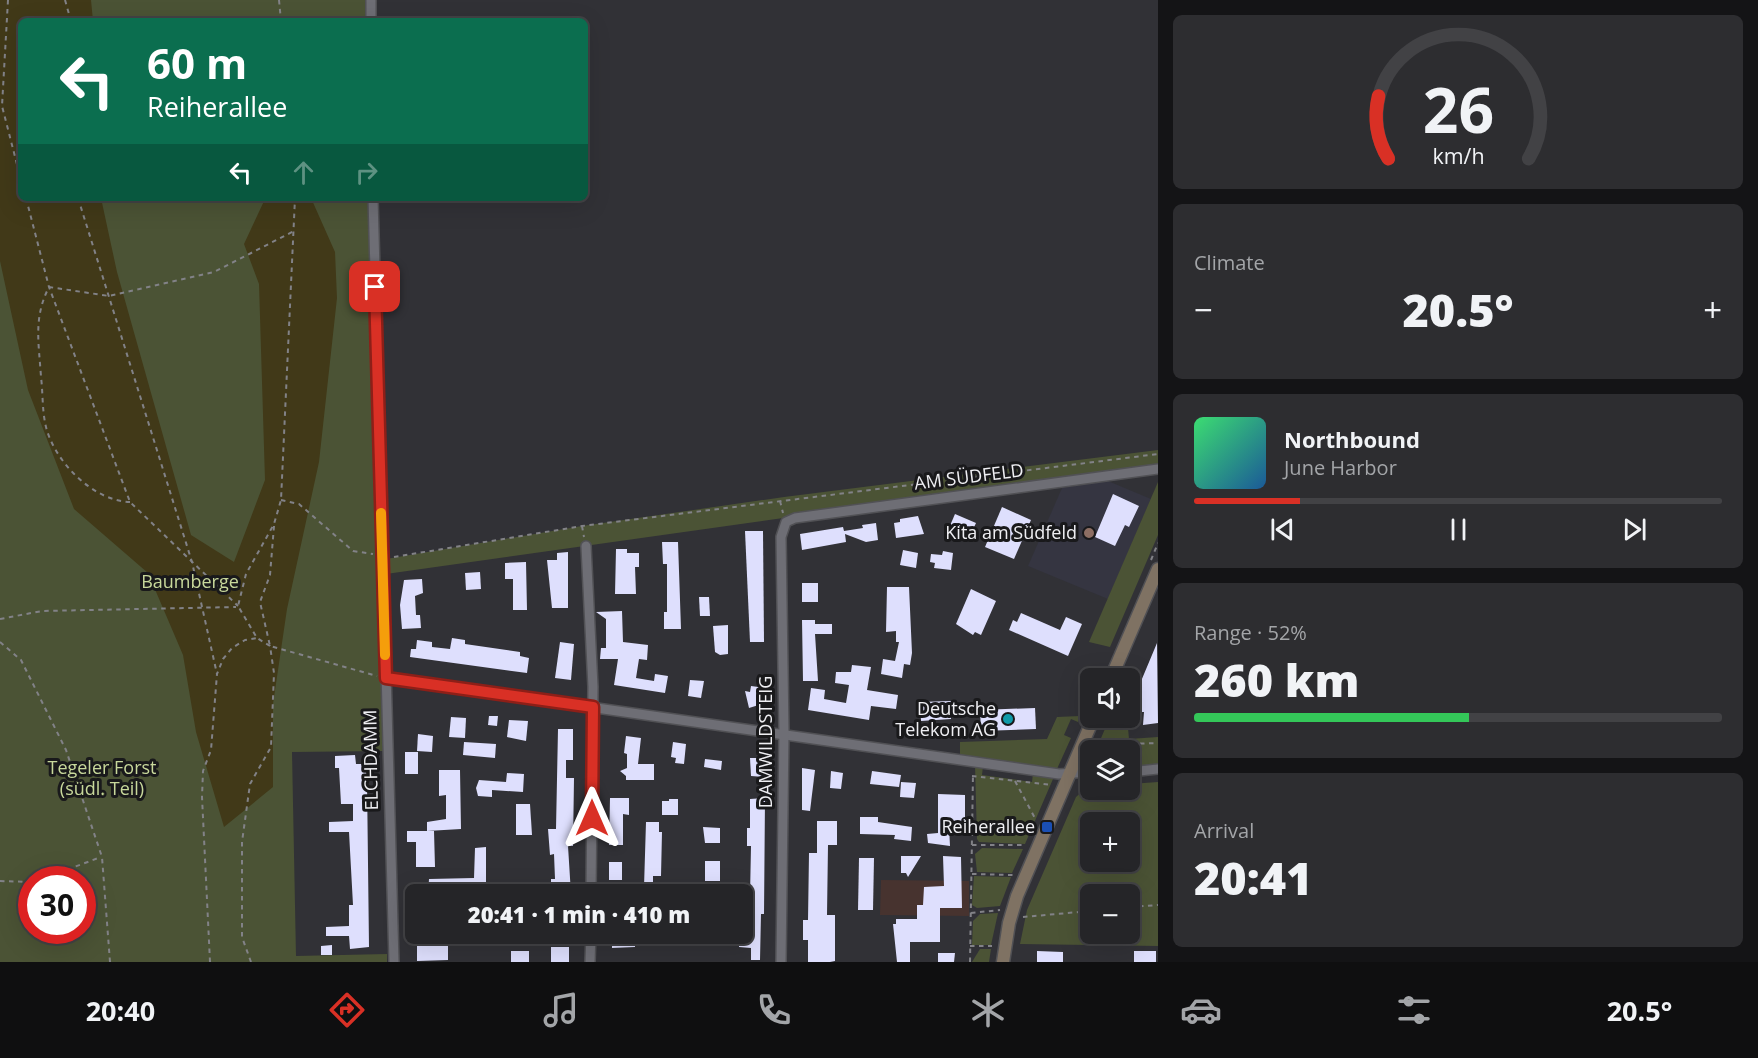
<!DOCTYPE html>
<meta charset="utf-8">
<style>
body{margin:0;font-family:"Open Sans",sans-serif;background:#2d2d30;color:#f1f3f6;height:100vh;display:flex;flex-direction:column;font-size:22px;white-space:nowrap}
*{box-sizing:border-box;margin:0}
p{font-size:20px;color:#a3a5a8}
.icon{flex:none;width:33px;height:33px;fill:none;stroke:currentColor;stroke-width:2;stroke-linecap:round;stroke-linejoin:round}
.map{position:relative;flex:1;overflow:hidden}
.sheet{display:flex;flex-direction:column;gap:15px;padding:15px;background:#141416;width:600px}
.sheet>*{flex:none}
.guide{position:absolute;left:18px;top:18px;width:570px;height:183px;border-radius:9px;box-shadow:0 6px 24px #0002,0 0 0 2px #424245;background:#0b6e4f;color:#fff;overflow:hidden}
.buttons{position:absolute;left:1080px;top:668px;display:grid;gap:12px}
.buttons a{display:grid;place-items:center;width:60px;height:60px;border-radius:9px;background:#252528;box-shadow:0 6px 24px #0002,0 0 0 2px #424245;font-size:30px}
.speed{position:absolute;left:18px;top:866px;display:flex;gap:12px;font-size:30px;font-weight:700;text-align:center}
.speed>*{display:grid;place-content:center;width:78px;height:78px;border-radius:50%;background:#252528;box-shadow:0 6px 24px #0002,0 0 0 2px #424245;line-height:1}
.speed .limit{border:9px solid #d22;background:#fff;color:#111}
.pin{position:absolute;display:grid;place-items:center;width:51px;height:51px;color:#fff;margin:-26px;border-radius:12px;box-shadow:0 3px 9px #0006}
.me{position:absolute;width:66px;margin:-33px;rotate:0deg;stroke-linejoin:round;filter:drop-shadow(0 0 4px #0008)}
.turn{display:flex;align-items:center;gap:21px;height:126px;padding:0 30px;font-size:27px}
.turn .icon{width:78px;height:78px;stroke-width:2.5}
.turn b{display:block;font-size:42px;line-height:51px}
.lanes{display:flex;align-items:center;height:57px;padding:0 30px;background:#0003;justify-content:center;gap:30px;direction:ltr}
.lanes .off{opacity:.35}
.big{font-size:45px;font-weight:800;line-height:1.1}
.sheet .widget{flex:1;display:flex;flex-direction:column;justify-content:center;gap:9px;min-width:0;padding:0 21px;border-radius:9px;background:#2d2d30}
.sheet .dial{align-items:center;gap:0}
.dial svg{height:156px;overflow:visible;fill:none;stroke:#424245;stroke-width:7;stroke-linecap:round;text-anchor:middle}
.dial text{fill:#f1f3f6;stroke:none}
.song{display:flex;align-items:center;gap:18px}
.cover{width:72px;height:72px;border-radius:9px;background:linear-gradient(135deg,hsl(140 70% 55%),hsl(210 70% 35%))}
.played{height:6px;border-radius:3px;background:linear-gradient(90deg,#d93025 20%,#424245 20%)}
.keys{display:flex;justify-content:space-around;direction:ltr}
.heat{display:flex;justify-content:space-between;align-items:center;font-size:33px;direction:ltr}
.charge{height:9px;border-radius:4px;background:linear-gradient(90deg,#34c759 52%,#424245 0)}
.trip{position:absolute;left:405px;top:884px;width:348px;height:60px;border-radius:9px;background:#252528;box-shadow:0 6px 24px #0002,0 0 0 2px #424245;font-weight:800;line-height:60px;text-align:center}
.tab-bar{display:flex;height:96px;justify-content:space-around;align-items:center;background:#0f0f10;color:#a3a5a8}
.tab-bar .icon{width:42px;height:42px}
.tab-bar .current{color:#d93025}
.tab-bar b{font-size:27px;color:#f1f3f6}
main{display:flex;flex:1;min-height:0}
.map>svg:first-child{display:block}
.commercial{fill:#47332f}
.built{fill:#353541}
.green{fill:#4b5335;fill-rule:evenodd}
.sand{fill:#413918}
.building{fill:#dedffd}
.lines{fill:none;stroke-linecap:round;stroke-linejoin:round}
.street-casing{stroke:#515155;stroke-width:12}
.secondary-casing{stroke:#515155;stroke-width:15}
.path{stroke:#828287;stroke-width:2;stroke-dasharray:4.5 4.5;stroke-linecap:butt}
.street{stroke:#6e6e75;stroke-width:9}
.secondary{stroke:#7f7263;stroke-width:12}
.route-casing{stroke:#8d1f18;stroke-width:15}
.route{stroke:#d93025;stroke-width:10}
.slow{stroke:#f59e0b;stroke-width:10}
.education-dot{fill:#8d6e63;stroke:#19191b;stroke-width:2}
.culture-dot{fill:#0f9aa8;stroke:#19191b;stroke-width:2}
.transit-dot{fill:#1a4fb4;stroke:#19191b;stroke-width:2}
.labels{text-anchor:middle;stroke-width:6;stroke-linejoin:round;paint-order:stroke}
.street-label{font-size:18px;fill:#efeff3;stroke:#19191b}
.poi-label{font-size:18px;fill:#efeff3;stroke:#19191b;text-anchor:end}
.park-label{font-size:18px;fill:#c8d89b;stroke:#19191b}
</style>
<main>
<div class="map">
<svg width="1158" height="962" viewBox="0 0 1158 962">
<rect width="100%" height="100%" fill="#313136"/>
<path class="commercial" d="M881,880L969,881V916L880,915Z"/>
<path class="built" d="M1108,481L1151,499L1108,599L1028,566L1062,488Z"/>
<g class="green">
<path d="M0,0H367V21H21V198H370L383,751L292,752L296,956L387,954V962H0ZM32,879H82V930H32Z"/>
<path d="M1158,450V465L386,574V559L582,526L784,497Z"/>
<path d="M1158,482V535L1110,647L1089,642Z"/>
<path d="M1080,716L1078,722L1071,719L1064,735L1071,738L1057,769L960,755V742L1047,739L1057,717Z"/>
<path d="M1110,717H1127L1129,739L1158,737V765L1132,767L1130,766V750H1096Z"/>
<path d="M975,765L983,766L982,775L1032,782L1033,773L1053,779L1025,844L979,842L977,839Z"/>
<path d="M1158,782V946L1020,944L1027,910L1076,797L1087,787L1130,789V784ZM1090,822H1130V861H1090ZM1090,894H1130V933H1090Z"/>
<path d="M982,848L1023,849L1012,873L977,872L975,854Z"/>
<path d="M974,876L1011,877L1000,906L977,908L972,905Z"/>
<path d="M998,913L991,945H972L973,921L980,914Z"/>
<path d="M980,949H991L989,962H972Z"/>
</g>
<path class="sand" d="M0,0H91L93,21H21V198H101L117,272L191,535L234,562L265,480L259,284L244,244L265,199L311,198L335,252L337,298L319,462L287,609L273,704V787L224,827L196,732L183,655L148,573L74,509L28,390L0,261Z"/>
<g class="building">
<path d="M1113,494L1139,506L1129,527L1125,525L1115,546L1095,537Z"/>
<path d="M1002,507L1031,520L1014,559L985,547Z"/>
<path d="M955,514L976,523L970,536L949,528Z"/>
<path d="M918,516L924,534L896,538L894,523L900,522V519Z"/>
<path d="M876,523L878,540L866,542L845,534L846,542L802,550L800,534L843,527L844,531L863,528L862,525Z"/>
<path d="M745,531H763L764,642H750Z"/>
<path d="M662,542H678L681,629H664V612H667V564H663Z"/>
<path d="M616,549H627V553H639V567H635L636,594H615Z"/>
<path d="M903,550L918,553L916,568L900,565Z"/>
<path d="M943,551L953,553L951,570L934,568L935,563L930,562L931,554L942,555Z"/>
<path d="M568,552V608H552L547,560H557V553Z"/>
<path d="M526,562L527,610H513V579H505V563Z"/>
<path d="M480,572L481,589L466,590L465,573Z"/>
<path d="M422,579L423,593L415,596L416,615H420L421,628L402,629L400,605L404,580Z"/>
<rect x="802" y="583" width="16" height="19"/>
<path d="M887,587H909L912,653L910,665L904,664L902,678L881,674L883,659L895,661L899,642H896V631L886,632Z"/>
<path d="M971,589L996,601L981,635L975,632L973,635L956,624Z"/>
<path d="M699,597H709L710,616H700Z"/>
<path d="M622,611L623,642L648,645L647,660L639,659L636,678L654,681L655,674L668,676L665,693L614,685L618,659H600L601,648H606V619L596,612Z"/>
<path d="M1021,613L1060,630L1066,617L1082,624L1068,656L1009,630L1013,620L1017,622Z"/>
<path d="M802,620H815V624H832V634H815L818,681H803Z"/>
<path d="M728,625V654L720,655L715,652L713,626Z"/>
<path d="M452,638L465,640V644L520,652V656L529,658L527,673L410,657L411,649H416L417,640L432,642V647L450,649Z"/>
<path d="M560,642L574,644L571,680L555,678Z"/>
<path d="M1157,643L1158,723L1143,725L1144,712H1140L1142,700L1139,699L1142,687L1139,686Z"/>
<path d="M852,665L871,667L867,690L898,695L896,709L871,706L869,720L808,710L811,688L825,690L824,699L846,703L849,685L835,683L836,672H851Z"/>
<path d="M690,680L704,681L701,698L688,696Z"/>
<path d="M751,686L765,688L762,704L749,708L745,691L750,692Z"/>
<path d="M951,701V719L921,721L920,702Z"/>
<path d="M1035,708L1036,729L981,731L980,710Z"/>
<path d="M489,716H498L497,726L488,725Z"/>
<path d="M451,717L466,718L465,738L449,737Z"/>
<path d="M509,720L528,721L526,741L507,737Z"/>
<path d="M558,729H573V760H566V778H574L573,846H568L571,894H551V879H555L554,854L550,855L548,829H556Z"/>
<path d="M418,734L433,736L432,752L417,751Z"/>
<path d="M626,736L641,738L638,764H654V780H626V776L620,771L627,768V754L624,753Z"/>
<path d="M464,742L496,744L495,758L463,755Z"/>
<path d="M673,742L686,744L684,764L675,763L676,758L671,757Z"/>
<rect x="405" y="752" width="13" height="22"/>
<path d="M355,755L356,764H365L367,780L369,947L350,949L349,936H326V927L349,926V905H353L349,832H329V822L353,821V804H341L339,768H335V756Z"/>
<path d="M750,758H766L765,777L751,776Z"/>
<path d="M705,759L722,761L721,770L704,767Z"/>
<path d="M802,768L815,770L810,811L802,810Z"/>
<path d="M439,770H460L461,829L427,831V822L446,819V795L439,796Z"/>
<path d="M831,771L843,773L841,789L830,788Z"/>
<path d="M872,771L901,775L899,787L870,784Z"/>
<path d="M507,773L524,774L523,792L492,790V797L478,796L476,788L479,780L506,782Z"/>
<path d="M901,782L916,783L914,798L900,797Z"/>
<path d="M938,794L965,795V826H949L950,846L928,843L927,834L938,833Z"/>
<path d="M610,798H629V815L623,814V845H609Z"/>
<path d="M765,798L764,914H761L760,960H751V948L739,947V933H742V928H747L748,896H750L751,846H747V828H750V799Z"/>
<path d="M669,799H678V815H662V801H669Z"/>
<path d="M516,804H530L532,835H516Z"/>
<path d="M860,817H878V822L912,827L911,841L894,839L895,835L860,834Z"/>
<path d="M817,821H837V845H828L827,915H835V961L830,962H808V940H803V920H808L809,853H817Z"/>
<path d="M646,822H659V832H662L661,876H653V887H644Z"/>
<path d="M703,827L720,828V843H705Z"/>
<path d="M407,831H434L435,867H416V842H407Z"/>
<path d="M486,847V894H471V890H446V894H428L429,879L474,878L475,848Z"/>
<path d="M901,856H921L908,877L906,873H901Z"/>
<path d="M943,856L961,857L962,908H940V942H910V962H897L893,924H896V919H917V905H923L924,887L944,886Z"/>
<path d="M859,858H874L873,910H858Z"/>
<rect x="705" y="861" width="15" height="20"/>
<rect x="609" y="862" width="13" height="18"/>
<path d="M417,933H442V945H448V960L417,961Z"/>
<path d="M621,933H635V947L612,948V937H621Z"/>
<path d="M666,933H681L682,943L667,944Z"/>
<path d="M332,945V955H321V946Z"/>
<rect x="551" y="947" width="18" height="15"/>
<rect x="511" y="951" width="18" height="11"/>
<path d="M1037,951L1063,952V962H1037Z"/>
<rect x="1134" y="951" width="22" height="11"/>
<path d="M938,953H955L954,962H938Z"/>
</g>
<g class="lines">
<defs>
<g id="street">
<path d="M371,0V21"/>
<path d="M373,198L394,962"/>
<path d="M586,546L593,687L591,894"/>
<path d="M386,678L1059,774L1090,772"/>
<path d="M1130,772L1158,769"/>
<path d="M590,962L591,933"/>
<path d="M781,962L784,733L781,537L786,522L795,518L1158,469"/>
</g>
<g id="secondary">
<path d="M1111,678L1158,569"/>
<path d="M1003,962L1009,923L1017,896L1094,717"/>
</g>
</defs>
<use href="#street" class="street-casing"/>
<use href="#secondary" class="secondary-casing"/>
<g class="path">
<path d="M8,0L2,106L21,180"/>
<path d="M65,0L71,21"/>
<path d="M279,0L281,21"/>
<path d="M26,198L49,287L130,502L238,606"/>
<path d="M78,198L192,562L217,674"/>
<path d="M281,500L299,504L353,551L373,554"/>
<path d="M780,501L783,513"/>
<path d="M130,502C93,501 55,462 46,427C42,411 43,393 41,377C39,344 33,318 49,287L109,296L214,272L296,230"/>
<path d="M274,526L270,575L260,602L270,646L377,676"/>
<path d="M582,526L584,537"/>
<path d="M394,557L582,526L1158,454"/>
<path d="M1151,560L1158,543"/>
<path d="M0,619L42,611L236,607"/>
<path d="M0,642L21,660L66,750L102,857L110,962"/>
<path d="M1095,745L1158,743"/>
<path d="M972,776L1052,785"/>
<path d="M1015,781L1036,820"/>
<path d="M972,845H1026"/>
<path d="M972,874L1013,875"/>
<path d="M42,879L101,857"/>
<path d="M0,881L32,882"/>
<path d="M1130,907L1158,905"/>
<path d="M971,913L1000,910"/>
<path d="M1023,917L1090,911"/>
<path d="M970,946H992"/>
<path d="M210,962L202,797L203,771L211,750L217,674L223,659L232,648L245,640L257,638"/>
<path d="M251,962L242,937V842L250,784L271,747L274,673L270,646L257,638L238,606L246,574L274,524L281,500L295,198"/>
<path d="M970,962L973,773"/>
</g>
<use href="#street" class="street"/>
<use href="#secondary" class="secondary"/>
</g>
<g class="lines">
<defs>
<path id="route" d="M375,287L386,678L593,707L592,818"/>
</defs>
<use href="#route" class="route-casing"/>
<use href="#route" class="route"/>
<path class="slow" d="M381,513L385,655"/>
</g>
<circle class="education-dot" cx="1089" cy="533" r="6"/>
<circle class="culture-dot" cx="1008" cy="719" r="6"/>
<rect class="transit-dot" x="1041" y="821" width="12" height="12" rx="3"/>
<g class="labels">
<g class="street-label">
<text transform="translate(969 477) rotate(-7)" y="6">AM SÜDFELD</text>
<text transform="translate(766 742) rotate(-90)" y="6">DAMWILDSTEIG</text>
<text transform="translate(371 760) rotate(-91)" y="6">ELCHDAMM</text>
</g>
<g class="poi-label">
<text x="1077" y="539">Kita am Südfeld</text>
<text x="996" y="715">Deutsche<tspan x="996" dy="21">Telekom AG</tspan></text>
<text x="1035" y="833">Reiherallee</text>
</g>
<g class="park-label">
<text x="190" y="588">Baumberge</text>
<text x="102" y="774">Tegeler Forst<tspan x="102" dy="21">(südl. Teil)</tspan></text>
</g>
</g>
</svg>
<div class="buttons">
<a><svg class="icon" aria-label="sound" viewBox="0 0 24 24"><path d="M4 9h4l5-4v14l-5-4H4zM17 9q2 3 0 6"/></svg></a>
<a><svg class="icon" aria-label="layers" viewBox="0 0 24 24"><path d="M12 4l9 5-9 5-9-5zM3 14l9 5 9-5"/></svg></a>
<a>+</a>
<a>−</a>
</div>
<div class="speed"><div class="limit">30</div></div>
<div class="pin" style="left:375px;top:287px;background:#d93025"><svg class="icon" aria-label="arrive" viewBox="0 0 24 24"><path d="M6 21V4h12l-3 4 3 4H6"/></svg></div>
<svg class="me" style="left:592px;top:818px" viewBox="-20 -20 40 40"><path d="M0-17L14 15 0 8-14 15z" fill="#d93025" stroke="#fff" stroke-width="4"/></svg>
<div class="trip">20:41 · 1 min · 410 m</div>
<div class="guide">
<div class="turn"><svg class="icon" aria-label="left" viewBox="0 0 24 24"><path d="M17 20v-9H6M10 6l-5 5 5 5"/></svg><div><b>60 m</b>Reiherallee</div></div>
<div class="lanes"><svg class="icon" aria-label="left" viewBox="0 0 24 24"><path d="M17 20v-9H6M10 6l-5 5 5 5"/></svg><svg class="icon off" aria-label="ahead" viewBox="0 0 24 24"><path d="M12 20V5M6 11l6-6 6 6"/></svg><svg class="icon off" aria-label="right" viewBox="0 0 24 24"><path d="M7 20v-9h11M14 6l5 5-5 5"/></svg></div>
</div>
</div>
<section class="sheet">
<div class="widget dial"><svg viewBox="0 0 100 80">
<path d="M14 69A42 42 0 1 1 86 69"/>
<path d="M14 69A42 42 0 0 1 9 37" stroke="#d93025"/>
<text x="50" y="56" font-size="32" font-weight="700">26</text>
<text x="50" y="72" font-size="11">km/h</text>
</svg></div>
<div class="widget"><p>Climate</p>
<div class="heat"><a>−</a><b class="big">20.5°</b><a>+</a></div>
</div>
<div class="widget">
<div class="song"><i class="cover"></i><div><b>Northbound</b><p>June Harbor</p></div></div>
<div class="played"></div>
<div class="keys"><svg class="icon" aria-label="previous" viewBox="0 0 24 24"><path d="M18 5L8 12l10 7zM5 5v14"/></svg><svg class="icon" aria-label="pause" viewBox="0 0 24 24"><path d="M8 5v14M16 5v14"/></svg><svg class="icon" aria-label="next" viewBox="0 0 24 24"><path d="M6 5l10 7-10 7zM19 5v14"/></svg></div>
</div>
<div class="widget"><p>Range · 52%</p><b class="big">260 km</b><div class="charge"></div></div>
<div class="widget"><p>Arrival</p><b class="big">20:41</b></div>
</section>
</main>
<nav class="tab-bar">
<b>20:40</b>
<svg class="icon current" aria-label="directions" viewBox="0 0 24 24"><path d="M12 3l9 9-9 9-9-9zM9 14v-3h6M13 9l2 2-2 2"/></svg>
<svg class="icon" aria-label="music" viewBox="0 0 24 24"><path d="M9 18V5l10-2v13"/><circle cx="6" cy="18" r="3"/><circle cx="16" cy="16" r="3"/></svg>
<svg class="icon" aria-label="phone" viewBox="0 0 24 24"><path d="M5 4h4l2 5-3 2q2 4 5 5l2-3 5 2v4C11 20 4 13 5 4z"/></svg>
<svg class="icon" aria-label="climate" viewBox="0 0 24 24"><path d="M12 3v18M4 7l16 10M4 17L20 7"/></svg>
<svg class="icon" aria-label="car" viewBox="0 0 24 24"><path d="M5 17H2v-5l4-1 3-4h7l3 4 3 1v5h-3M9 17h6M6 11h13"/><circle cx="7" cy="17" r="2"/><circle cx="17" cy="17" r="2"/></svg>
<svg class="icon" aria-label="filters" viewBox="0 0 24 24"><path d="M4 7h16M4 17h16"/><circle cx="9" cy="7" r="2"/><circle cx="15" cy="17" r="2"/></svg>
<b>20.5°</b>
</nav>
